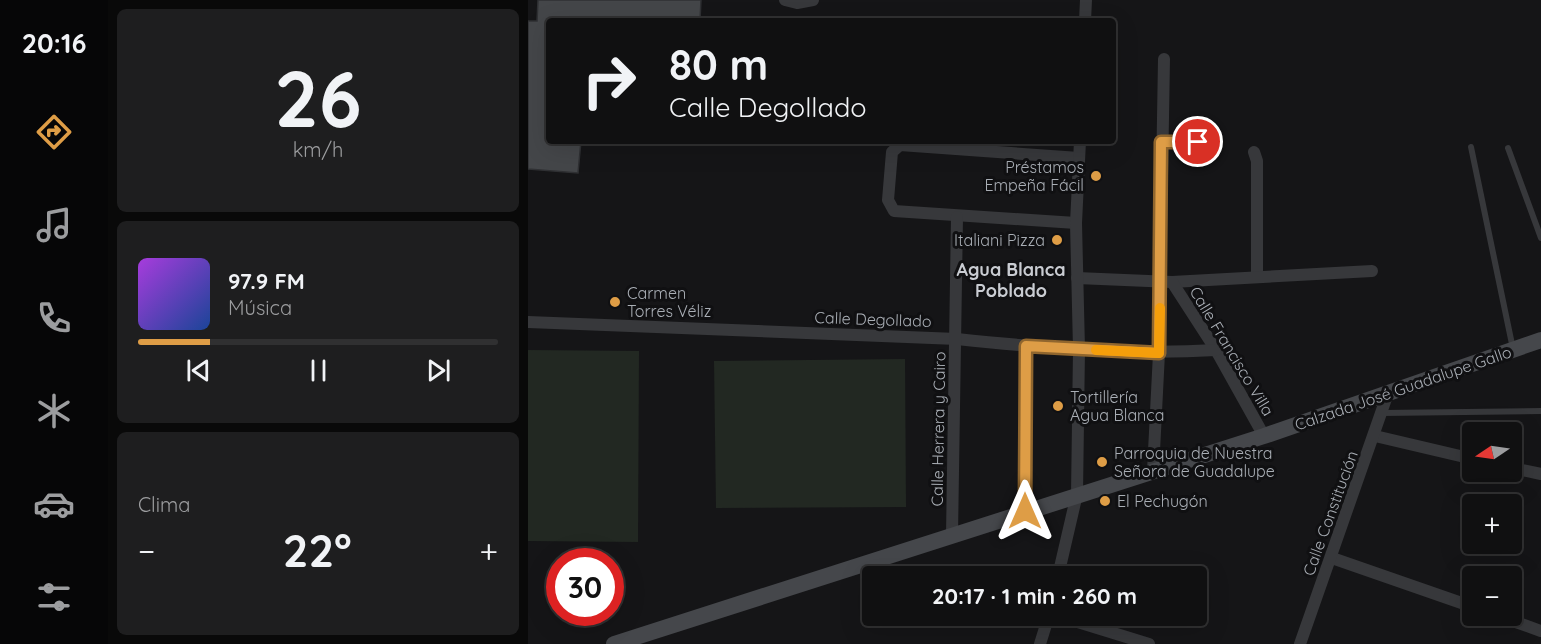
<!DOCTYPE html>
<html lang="es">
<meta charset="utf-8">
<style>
body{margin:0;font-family:Quicksand,sans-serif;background:#1e1e1f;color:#f1f3f6;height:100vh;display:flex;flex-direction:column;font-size:22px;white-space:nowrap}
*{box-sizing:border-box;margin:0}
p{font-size:20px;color:#9c9d9f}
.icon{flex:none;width:33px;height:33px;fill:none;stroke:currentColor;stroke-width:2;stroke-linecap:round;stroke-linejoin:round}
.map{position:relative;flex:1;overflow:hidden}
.side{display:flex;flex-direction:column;gap:9px;padding:9px;background:#090909;width:420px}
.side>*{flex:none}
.guide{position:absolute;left:18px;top:18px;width:570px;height:126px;border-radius:6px;box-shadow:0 6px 24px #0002,0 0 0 2px #303031;background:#101011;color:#f1f3f6;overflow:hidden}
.needle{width:39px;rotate:257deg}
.buttons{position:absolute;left:934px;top:422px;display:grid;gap:12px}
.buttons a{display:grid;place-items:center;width:60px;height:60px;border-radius:6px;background:#101011;box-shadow:0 6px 24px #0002,0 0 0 2px #303031;font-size:30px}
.speed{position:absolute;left:18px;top:548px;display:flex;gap:12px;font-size:30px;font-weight:700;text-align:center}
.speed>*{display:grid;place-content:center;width:78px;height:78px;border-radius:50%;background:#101011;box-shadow:0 6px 24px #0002,0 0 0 2px #303031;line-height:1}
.speed .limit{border:9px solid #d22;background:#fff;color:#111}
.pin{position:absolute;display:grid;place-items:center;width:51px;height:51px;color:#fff;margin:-26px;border:3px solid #fff;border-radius:50%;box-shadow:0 2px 6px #0007}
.me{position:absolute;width:66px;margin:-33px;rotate:0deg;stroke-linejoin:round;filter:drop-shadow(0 0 4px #0008)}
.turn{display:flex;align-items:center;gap:21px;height:126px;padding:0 24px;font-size:27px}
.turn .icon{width:78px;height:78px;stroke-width:2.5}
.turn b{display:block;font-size:42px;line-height:51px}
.big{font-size:45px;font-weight:800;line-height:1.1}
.side .tile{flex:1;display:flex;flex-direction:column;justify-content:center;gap:9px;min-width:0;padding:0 21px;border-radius:9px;background:#1e1e1f}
.side .dial{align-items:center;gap:0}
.dial b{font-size:78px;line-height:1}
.song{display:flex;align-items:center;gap:18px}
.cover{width:72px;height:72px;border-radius:9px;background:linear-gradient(135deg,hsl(280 70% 55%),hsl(220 70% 35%))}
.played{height:6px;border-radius:3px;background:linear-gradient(90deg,#de9d46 20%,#303031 20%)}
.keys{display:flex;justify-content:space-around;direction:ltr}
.heat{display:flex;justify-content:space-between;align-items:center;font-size:33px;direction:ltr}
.trip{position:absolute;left:334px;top:566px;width:345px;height:60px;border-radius:6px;background:#101011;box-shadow:0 6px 24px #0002,0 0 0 2px #303031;font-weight:800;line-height:60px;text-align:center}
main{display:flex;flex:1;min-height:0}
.dock{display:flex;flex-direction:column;width:108px;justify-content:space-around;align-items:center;background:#060607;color:#9c9d9f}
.dock .icon{width:42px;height:42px}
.dock .selected{color:#de9d46}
.dock b{font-size:27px;color:#f1f3f6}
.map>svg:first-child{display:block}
.green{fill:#222822}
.building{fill:#444649;stroke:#2f3033;stroke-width:1.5}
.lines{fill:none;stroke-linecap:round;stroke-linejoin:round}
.lane{stroke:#37383b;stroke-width:6}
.street{stroke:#37383b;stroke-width:12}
.secondary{stroke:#45474b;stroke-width:16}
.route-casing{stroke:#90662e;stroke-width:15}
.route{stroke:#de9d46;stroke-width:10}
.slow{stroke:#f59e0b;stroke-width:10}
.poi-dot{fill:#de9d46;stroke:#101012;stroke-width:2}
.labels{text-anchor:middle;stroke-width:6;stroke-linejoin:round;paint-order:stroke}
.poi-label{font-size:16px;fill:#a9aeb5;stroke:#101012;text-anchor:start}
.street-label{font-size:16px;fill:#a9aeb5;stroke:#101012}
.neighbourhood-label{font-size:18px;font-weight:bold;fill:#c9ccd2;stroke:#101012}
</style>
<main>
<nav class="dock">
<b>20:16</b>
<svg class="icon selected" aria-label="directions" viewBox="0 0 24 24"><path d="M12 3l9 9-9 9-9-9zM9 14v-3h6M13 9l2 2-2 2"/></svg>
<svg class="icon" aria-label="music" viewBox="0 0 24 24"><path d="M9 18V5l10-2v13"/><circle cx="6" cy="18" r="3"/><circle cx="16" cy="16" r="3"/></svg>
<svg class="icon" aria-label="phone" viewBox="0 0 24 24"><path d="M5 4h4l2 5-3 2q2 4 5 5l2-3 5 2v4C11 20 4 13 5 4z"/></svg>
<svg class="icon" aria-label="climate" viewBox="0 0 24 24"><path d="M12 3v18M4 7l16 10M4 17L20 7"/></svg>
<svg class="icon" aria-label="car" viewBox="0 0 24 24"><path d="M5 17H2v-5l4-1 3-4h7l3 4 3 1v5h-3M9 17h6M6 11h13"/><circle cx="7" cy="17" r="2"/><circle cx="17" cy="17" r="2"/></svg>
<svg class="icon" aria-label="filters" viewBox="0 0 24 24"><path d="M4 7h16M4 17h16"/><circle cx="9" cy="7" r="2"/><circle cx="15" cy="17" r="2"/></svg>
</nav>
<section class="side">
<div class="tile dial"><b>26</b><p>km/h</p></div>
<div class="tile">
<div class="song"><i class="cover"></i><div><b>97.9 FM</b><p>Música</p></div></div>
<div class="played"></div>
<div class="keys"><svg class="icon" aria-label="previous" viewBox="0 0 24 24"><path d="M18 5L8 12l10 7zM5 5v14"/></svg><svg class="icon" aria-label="pause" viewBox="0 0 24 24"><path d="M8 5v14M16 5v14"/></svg><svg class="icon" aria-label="next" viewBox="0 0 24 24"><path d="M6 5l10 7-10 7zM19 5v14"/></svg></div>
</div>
<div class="tile"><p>Clima</p>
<div class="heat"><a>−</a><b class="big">22°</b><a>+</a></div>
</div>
</section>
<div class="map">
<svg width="1013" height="644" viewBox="0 0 1013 644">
<rect width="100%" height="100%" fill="#151517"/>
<g class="green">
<path d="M0,350L111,351L110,542L0,541Z"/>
<path d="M377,359L378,507L188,508L186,361Z"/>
</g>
<path class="building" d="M10,0H173L172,21H21V141H53L50,173L0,169V21H9Z"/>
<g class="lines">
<g class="lane">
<path d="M943,147L985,349"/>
<path d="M980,148L1013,238"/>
<path d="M854,413L1013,411"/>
</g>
<g class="street">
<path d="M257,0L269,3L285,0"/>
<path d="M557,21L558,0"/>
<path d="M633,142H670"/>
<path d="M726,152L729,161V277"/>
<path d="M548,223L366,211L360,200L364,152L372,145L551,158"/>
<path d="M549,278L644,282L844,271"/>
<path d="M644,282L688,350L736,436"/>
<path d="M0,322L429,339C515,348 602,355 688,350"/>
<path d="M847,436L945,459"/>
<path d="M984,468L1013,474"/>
<path d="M625,471L631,353L636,59"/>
<path d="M497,511L498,346"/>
<path d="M424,535L429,217"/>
<path d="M804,558L945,607"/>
<path d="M530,576L549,494L551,349L548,223L552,141"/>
<path d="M527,615L621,644"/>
<path d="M968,615L1013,631"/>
<path d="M512,644L521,615"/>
<path d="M772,644L860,393"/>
</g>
<path class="secondary" d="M86,644L736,436L1013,340"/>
</g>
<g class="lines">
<defs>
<path id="route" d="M497,511L498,346L631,353L633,142H670"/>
</defs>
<use href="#route" class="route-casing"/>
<use href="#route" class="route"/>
<path class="slow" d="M568,350L631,353L632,308"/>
</g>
<g class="poi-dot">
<circle cx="568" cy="176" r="6"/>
<circle cx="529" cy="240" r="6"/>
<circle cx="87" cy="302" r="6"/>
<circle cx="530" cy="406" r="6"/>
<circle cx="574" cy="462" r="6"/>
<circle cx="577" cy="501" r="6"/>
</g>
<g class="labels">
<g class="poi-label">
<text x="556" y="173" text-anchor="end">Préstamos<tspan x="556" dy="18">Empeña Fácil</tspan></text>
<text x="517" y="246" text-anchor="end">Italiani Pizza</text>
<text x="99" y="299">Carmen<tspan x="99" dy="18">Torres Véliz</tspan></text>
<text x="542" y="403">Tortillería<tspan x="542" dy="18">Agua Blanca</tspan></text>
<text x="586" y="459">Parroquia de Nuestra<tspan x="586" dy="18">Señora de Guadalupe</tspan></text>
<text x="589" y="507">El Pechugón</text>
</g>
<g class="street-label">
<text transform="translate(345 319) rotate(2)" y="6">Calle Degollado</text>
<text transform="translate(704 351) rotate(59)" y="6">Calle Francisco Villa</text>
<text transform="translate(875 388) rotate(-19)" y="6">Calzada José Guadalupe Gallo</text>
<text transform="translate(410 429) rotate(-89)" y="6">Calle Herrera y Cairo</text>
<text transform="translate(802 513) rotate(-70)" y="6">Calle Constitución</text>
</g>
<g class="neighbourhood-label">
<text x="483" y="276">Agua Blanca<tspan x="483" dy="21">Poblado</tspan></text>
</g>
</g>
</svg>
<div class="buttons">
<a><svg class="needle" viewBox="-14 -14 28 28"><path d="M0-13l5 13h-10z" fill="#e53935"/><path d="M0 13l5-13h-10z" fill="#9c9d9f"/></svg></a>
<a>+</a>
<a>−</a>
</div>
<div class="speed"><div class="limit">30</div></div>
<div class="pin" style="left:670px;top:142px;background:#d93025"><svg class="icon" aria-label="arrive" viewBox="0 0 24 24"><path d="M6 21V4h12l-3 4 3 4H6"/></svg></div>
<svg class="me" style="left:497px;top:511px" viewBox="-20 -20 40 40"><path d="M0-17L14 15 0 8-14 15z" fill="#de9d46" stroke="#fff" stroke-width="4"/></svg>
<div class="trip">20:17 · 1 min · 260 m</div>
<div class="guide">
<div class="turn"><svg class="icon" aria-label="right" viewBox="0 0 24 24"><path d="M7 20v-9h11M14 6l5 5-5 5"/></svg><div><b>80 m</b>Calle Degollado</div></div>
</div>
</div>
</main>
